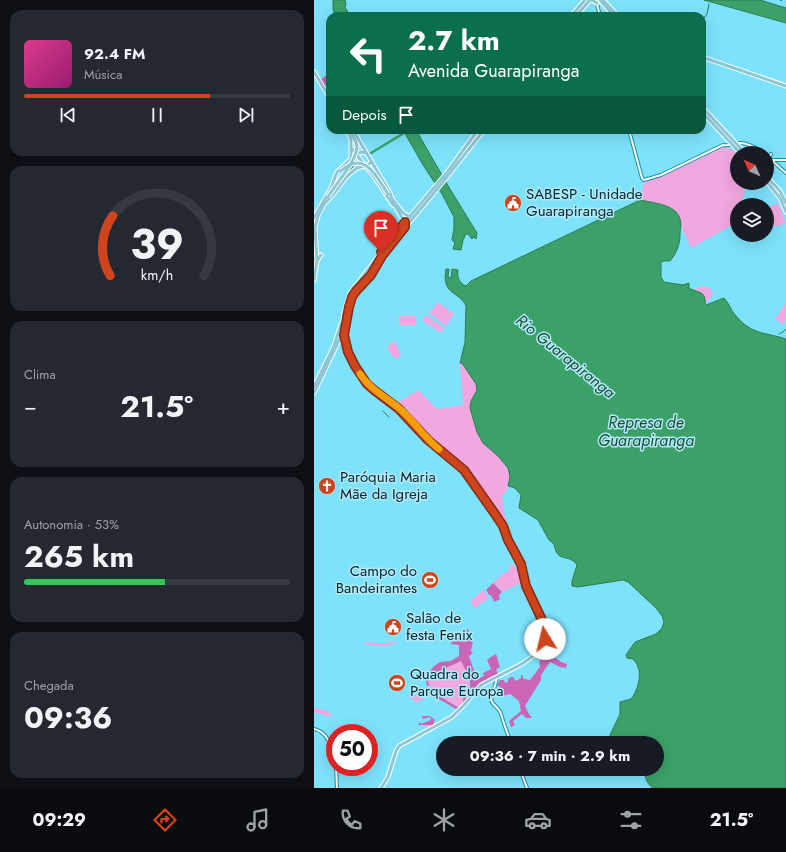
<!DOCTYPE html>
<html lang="pt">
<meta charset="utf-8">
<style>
body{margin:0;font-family:Jost,sans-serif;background:#242831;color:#f1f3f6;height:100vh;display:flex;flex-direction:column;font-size:15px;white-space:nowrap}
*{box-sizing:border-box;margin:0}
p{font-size:13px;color:#9ea1a6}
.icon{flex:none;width:22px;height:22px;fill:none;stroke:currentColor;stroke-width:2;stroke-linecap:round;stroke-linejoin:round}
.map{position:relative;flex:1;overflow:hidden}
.sheet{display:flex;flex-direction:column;gap:10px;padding:10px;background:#0d0f14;width:314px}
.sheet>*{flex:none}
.banner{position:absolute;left:12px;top:12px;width:380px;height:122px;border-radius:12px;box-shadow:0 4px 16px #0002;background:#0b6e4f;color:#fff;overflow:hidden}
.needle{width:26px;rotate:315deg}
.buttons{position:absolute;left:416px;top:146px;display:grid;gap:8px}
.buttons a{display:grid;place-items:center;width:44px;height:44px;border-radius:50%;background:#171b24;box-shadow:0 4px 16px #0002;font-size:20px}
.speed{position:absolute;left:12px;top:724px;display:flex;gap:8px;font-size:20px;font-weight:700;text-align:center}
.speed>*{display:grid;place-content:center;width:52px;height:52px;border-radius:50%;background:#171b24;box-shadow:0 4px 16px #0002;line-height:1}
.speed .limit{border:6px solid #d22;background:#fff;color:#111}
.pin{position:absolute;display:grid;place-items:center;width:34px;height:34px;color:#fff;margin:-41px -17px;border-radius:50% 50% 50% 0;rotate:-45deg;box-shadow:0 0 4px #0007}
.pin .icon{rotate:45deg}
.me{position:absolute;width:44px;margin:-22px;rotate:351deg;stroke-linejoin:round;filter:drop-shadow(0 0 3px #0008)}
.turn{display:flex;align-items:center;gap:14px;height:84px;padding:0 16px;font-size:18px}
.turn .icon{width:52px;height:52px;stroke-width:2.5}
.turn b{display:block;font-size:28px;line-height:34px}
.then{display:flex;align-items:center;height:38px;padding:0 16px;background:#0003;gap:8px;font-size:15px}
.big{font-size:30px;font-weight:700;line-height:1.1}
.sheet .tile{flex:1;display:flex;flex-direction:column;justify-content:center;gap:6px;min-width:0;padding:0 14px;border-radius:12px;background:#242831}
.sheet .dial{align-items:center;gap:0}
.dial svg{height:104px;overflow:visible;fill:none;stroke:#363941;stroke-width:7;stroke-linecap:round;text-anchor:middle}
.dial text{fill:#f1f3f6;stroke:none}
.song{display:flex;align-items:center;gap:12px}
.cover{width:48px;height:48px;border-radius:6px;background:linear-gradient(135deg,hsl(330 70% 55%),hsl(320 70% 35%))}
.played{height:4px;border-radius:2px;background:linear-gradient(90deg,#cd441d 70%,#363941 70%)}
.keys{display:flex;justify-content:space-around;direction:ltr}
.heat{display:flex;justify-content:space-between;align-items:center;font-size:22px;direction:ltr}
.charge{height:6px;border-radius:3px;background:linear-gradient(90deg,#34c759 53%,#363941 0)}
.trip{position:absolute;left:122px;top:736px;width:228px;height:40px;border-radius:20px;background:#171b24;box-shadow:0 4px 16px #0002;font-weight:700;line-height:40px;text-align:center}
.dock{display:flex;height:64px;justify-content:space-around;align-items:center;background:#090b0e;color:#9ea1a6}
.dock .icon{width:28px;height:28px}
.dock .active{color:#cd441d}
.dock b{font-size:18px;color:#f1f3f6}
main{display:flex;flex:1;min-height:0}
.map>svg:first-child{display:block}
.green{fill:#f1a7df}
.forest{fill:#ca66b5}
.water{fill:#3ba169;stroke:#2a7c57}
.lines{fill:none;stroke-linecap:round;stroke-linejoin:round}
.stream{stroke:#2a7c57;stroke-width:1}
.river{stroke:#3ba169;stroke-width:2.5}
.minor-casing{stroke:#1c8fa6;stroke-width:4}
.major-casing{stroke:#fff;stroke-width:5}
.minor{stroke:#fff;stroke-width:2}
.major{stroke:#8bc7d5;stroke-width:3}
.rail{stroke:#295f6c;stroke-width:1;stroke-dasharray:2 4;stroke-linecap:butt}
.major-bridge-casing{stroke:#fff;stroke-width:5;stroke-linecap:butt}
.major-bridge{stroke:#8bc7d5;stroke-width:3}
.route-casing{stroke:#852c13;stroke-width:10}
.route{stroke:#cd441d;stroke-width:7}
.slow{stroke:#f59e0b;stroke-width:7}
.labels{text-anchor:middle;stroke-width:3;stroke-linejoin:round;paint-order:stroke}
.poi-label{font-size:15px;fill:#04262d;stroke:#b2e9f8;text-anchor:start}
.water-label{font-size:16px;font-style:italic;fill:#184d30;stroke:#b2e9f8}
</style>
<main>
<section class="sheet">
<div class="tile">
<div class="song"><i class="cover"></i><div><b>92.4 FM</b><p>Música</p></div></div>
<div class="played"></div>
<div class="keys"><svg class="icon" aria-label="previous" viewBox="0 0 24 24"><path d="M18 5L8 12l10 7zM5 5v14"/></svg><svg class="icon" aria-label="pause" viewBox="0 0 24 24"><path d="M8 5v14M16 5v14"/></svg><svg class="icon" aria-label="next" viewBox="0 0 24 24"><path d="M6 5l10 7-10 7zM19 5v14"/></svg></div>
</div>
<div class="tile dial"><svg viewBox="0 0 100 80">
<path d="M14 69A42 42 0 1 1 86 69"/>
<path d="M14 69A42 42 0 0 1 16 23" stroke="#cd441d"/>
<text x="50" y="56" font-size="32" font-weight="700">39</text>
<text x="50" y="72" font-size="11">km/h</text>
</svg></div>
<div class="tile"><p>Clima</p>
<div class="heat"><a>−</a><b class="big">21.5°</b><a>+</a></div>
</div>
<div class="tile"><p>Autonomia · 53%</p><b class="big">265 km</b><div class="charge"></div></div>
<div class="tile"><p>Chegada</p><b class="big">09:36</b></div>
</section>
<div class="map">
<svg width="472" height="788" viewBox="0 0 472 788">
<rect width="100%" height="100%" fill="#7ee2fb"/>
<g class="green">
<path d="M407,146L421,151L423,153V160L421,162L423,165V183H433L427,205H423L422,223L377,248L367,226L365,244L358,260V256L320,202L326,200L330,182L349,175Z"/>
<path d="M464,203L472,223L461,227L453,208Z"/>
<path d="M390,286L396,288L399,295L391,304V301L387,292L377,290Z"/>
<path d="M124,302L140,314L132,326L115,313Z"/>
<path d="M471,304L472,305V320L469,325L461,319Z"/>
<rect x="85" y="315" width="17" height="10"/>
<path d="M112,315L120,320L116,326L108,320Z"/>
<path d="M121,321L130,328L126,333L117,326Z"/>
<path d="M80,340L87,355L83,358L79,357L73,348Z"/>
<path d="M146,363H148C156,380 170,381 157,401L169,443L184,456L195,471L196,477L193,485L195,487L188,496L189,509L193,522L189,525L154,473L122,446L99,423L95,411L92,408L84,406L82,404L104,390L123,409L149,405Z"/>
<path d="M198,564L208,574L210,581L189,592L179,583L189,574L196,570L195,566Z"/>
<path d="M169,590L175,598L161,608L156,601Z"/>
<path d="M83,641C76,649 61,646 51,644V642L70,644Z"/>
<path d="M147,661C152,671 159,680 154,692C153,697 149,700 149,704L145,708L120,692L119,687L115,686L114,681L130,668Z"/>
<path d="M96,693L109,698V700L102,702L95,697Z"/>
<path d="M0,708L11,710L18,715L17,717L0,712Z"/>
<path d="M32,724L36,729L24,733L22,727Z"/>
</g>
<g class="forest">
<path d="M16,73V88L13,89L7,79Z"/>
<path d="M179,583L188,592L185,595L186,599L180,602L177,595H175L172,590Z"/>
<path d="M154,629L159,641L157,651L159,653L155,656L163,679L170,676L169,673L177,669L173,660L175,659V658L182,654L186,667L182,670L184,674L164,685L149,704V698C164,690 152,671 147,661C135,667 123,670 114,681L115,686H113L112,681L114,674L119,667L126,662L137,661L145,656V645L136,644Z"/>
<path d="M242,658L247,662L253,664L252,668L246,667L236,662L227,675V680L211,706L215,714L218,718H212L208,714L199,721L201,725L197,727L195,721L207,711L205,701L196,694L184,697L183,691L187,688L183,685L186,680H190L191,683L194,682V679L197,677H199L202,681L207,678V675H208L210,679L216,680L226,667L225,663L227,659L233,660Z"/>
<path d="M122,694L145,708L144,710L123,698L121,695Z"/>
<path d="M108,716H116L121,720L119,725H104L106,722L107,724L117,720L116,717L109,719Z"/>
</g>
<g class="water">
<path d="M19,0H31L32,3L31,8L33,10L35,16H21L19,9Z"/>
<path d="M390,0H446L472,8V23Z"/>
<path d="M89,130H102L136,189L163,233L162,239L160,237L158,239L154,234H152L149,240L147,250L139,249L141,243L138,240L140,228V217L128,194L109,165Z"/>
<path d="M326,200C339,203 362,204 366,219C368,225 366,230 366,235C366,245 362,254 356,261H350L347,262V277L350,282L369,285L375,283V288C381,292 390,291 391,299C391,301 391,303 392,305L410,298C415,303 417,311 422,316C438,335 451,332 472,339V788H339C332,784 332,776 328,769H343V743H324L319,740C310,743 301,746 296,735L306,714V702L317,699C323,692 328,676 324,667C323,664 321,661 319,659L313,658L312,655L321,642L342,634L348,628L350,622L348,616L342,608L314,582L309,580L264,587L258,586V581L263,565C254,552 244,565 240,544L235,540L224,520L205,508L207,495L201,488L194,486L196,477L194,468L184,456L169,443L163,432L156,408L157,401L163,390L162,384L148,363H146L151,342L152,306C145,291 127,295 132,269H135L134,277L135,278H137L138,269L144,270C143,277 145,283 152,286L157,281Z"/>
</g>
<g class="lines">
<g class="stream">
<path d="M390,18L393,14L395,4"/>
<path d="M465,334L469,332L472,329"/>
<path d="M69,411L75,417"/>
</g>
<g class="river">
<path d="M57,153L95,130"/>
<path d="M33,172L41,164"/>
<path d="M0,261V257"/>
</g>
<defs>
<g id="minor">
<path d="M282,0L286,16"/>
<path d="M315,130L328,178L330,180L347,175L409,145C416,146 418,144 425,143C433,143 443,148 450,153"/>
<path d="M453,156L472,173"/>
<path d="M455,158L457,154"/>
<path d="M458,160H472"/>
<path d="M183,678L177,700C179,706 186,708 187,714C190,724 193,733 197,743"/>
<path d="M0,729C13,732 16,744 21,755"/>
<path d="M22,767L23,788"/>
<path d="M206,769L213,788"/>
</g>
<g id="major">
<path d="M286,0L300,16"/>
<path d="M289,0L304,16"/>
<path d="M275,1L278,0L283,3"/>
<path d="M257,16L271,0"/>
<path d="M262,16L276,0"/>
<path d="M388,57L472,86"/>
<path d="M0,72L16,98"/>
<path d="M388,107L431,153"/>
<path d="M388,112L426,153"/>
<path d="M33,130L37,139V157"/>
<path d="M36,130L41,140L43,146"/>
<path d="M39,130L76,193L80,204L91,223"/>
<path d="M38,149L61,178L79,205"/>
<path d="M453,177L466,191L472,203"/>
<path d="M453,182L466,198L472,212"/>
<path d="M79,200L89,213L96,217"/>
<path d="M0,218L17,188L23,172L42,154L47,152L51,153"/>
<path d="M3,261L7,255"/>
<path d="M0,280L3,261L1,228L4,216L10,204L18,196L33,176L43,168L54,165L57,162"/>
<path d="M30,313L28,327L32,347L37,358L49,379L60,390L85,409L114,440L153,473L189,526L194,540L207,564L211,586L227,615L231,633L230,645L225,652L206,665L167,685L150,705L138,717L85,746L82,751L74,777L67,788"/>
<path d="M30,313L36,293L87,227L134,171L164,130"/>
<path d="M31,331L36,303L42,291L57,275L66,259L80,241L129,182L170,130"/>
<path d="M0,387L20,346L27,324"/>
<path d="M0,393L29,332"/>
</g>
</defs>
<use href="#minor" class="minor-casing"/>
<use href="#major" class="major-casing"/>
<use href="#minor" class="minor"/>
<use href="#major" class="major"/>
<path class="rail" d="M466,0L472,2"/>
<defs>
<g id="major-bridge">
<path d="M27,171C50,149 63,177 74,194"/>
<path d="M14,197C22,183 43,161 43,146"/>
</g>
</defs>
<use href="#major-bridge" class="major-bridge-casing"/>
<use href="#major-bridge" class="major-bridge"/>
</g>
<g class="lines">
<defs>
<path id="route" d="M67,252L91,222V227L68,256L57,275L42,291L38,297L35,307L30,335L34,352L41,366L53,384L60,390L85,409L114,440L150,470L181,514L189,526L194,540L207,564L212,586L229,622L231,639"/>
</defs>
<use href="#route" class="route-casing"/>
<use href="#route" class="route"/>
<path class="slow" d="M46,374C57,390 72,397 86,409C100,421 110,437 125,449"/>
</g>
<defs>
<symbol id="civic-disc" viewBox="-11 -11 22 22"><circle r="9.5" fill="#cd441d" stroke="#b2e9f8"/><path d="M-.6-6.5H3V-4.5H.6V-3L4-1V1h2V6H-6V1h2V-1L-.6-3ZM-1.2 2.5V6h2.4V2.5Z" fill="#fff"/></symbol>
<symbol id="church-disc" viewBox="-11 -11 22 22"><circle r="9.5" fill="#cd441d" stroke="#b2e9f8"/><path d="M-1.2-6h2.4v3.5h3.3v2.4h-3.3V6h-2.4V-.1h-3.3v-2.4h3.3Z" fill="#fff"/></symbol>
<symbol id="stadium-disc" viewBox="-11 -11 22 22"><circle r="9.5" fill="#cd441d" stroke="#b2e9f8"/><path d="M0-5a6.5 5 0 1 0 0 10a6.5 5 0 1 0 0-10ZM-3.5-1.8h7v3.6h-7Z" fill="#fff"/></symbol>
</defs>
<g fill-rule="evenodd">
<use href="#civic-disc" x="189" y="193" width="20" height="20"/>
<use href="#church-disc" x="3" y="476" width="20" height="20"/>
<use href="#stadium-disc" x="106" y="570" width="20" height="20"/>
<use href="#civic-disc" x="69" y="617" width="20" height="20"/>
<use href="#stadium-disc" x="73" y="673" width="20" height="20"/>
</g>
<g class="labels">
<g class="poi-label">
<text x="212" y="199">SABESP - Unidade<tspan x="212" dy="17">Guarapiranga</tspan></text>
<text x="26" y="482">Paróquia Maria<tspan x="26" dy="17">Mãe da Igreja</tspan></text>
<text x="103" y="576" text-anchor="end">Campo do<tspan x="103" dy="17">Bandeirantes</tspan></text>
<text x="92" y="623">Salão de<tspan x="92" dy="17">festa Fenix</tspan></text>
<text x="96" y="679">Quadra do<tspan x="96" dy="17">Parque Europa</tspan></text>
</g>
<g class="water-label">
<text transform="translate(252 356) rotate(39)" y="6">Rio Guarapiranga</text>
<text x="332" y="428">Represa de<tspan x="332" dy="18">Guarapiranga</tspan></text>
</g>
</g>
</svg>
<div class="buttons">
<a><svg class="needle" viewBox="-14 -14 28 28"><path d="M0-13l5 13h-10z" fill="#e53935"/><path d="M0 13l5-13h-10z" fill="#9ea1a6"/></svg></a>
<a><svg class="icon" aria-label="layers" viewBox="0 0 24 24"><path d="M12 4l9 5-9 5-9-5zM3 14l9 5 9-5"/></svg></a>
</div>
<div class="speed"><div class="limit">50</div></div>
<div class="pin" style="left:67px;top:252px;background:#d93025"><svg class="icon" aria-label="arrive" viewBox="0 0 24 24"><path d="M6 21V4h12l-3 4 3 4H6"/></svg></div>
<svg class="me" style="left:231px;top:639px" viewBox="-20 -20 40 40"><circle r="19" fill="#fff"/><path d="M0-13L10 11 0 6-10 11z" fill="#cd441d"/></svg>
<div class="trip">09:36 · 7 min · 2.9 km</div>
<div class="banner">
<div class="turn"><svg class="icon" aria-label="left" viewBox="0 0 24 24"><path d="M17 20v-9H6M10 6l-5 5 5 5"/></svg><div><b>2.7 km</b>Avenida Guarapiranga</div></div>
<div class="then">Depois<svg class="icon" aria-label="arrive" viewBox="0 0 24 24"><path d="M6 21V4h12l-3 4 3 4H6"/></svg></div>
</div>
</div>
</main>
<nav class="dock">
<b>09:29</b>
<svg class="icon active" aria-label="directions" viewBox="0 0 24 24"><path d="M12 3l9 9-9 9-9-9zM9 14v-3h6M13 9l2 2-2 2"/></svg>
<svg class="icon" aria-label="music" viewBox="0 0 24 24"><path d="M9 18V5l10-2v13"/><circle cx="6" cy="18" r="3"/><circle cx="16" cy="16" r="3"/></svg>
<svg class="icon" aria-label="phone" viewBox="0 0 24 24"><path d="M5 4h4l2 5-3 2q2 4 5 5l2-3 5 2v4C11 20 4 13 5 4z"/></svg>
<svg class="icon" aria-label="climate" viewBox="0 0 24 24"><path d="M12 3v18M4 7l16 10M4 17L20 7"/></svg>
<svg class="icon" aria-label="car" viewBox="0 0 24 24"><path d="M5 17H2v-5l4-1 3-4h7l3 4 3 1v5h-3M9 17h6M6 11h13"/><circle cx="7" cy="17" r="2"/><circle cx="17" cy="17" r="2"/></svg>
<svg class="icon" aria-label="filters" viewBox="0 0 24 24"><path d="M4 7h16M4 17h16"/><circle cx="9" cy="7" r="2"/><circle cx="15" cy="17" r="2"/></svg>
<b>21.5°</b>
</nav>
